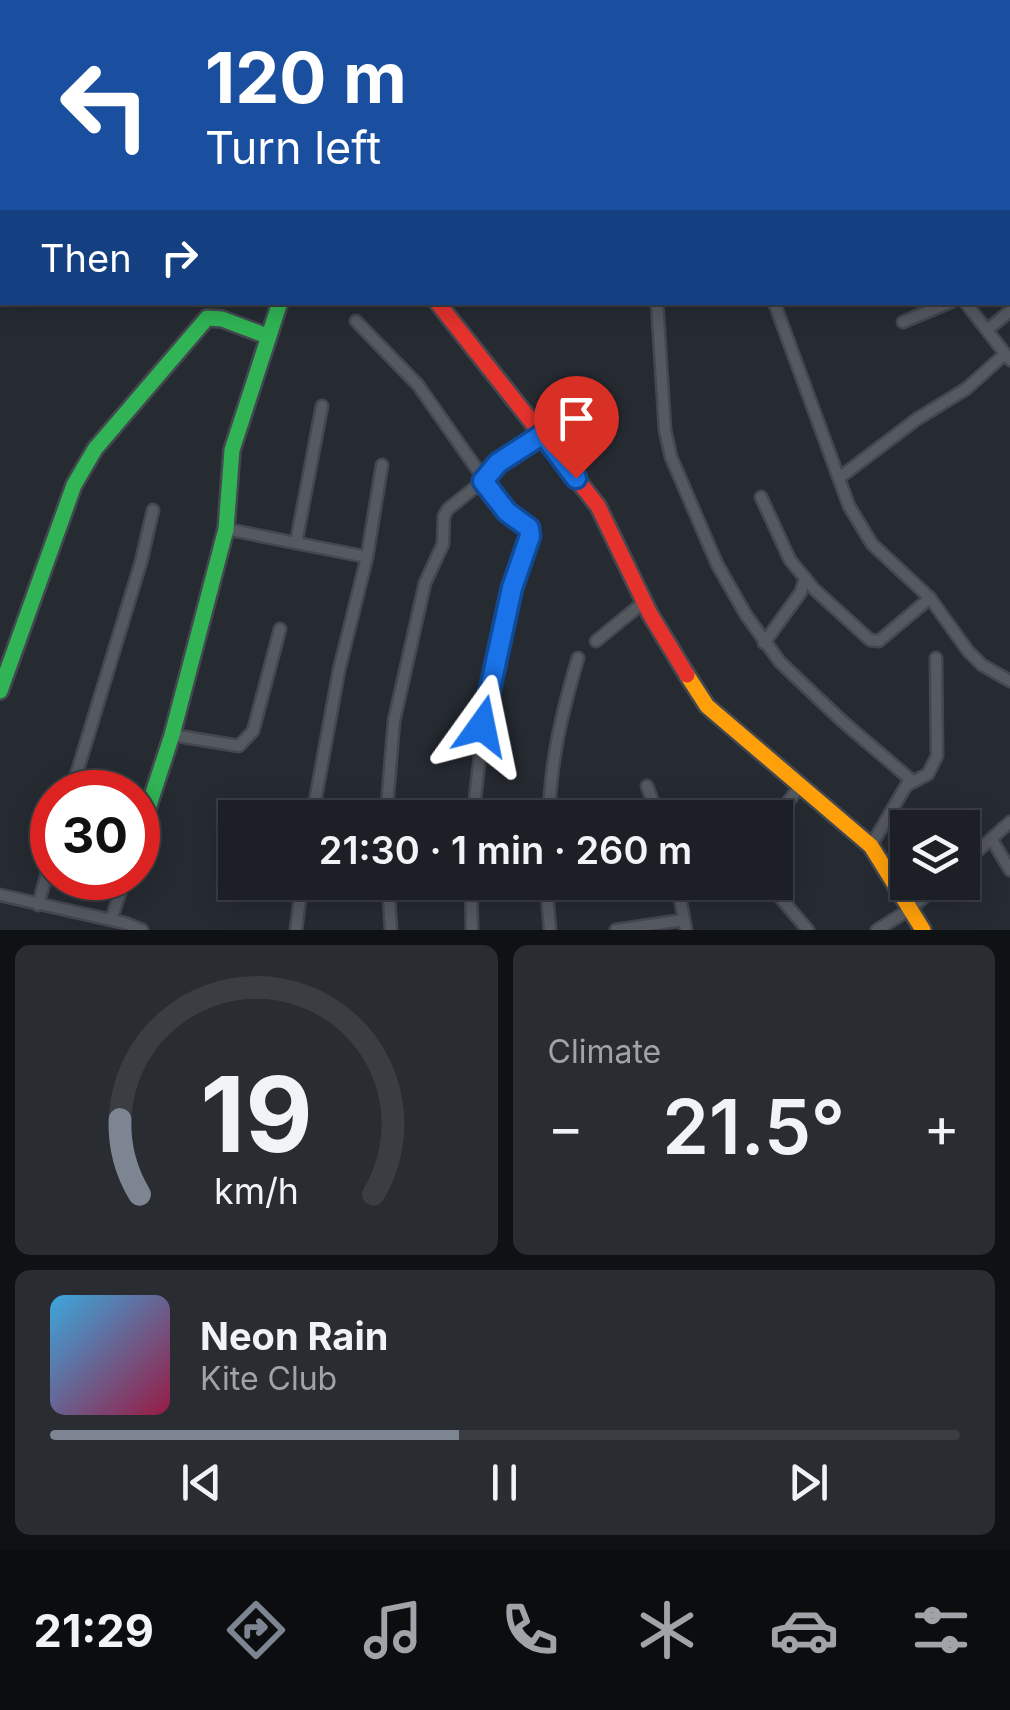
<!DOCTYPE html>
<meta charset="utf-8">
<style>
body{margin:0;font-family:Inter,sans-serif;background:#292d32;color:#f1f3f6;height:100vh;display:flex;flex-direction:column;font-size:38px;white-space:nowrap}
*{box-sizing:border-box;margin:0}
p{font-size:32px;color:#a0a3a7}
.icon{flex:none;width:55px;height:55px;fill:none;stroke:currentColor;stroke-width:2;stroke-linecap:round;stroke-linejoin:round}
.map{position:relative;height:930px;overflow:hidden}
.side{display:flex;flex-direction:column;gap:15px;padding:15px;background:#0f1215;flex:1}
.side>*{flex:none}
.hud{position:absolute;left:0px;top:0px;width:1010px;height:305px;box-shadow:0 5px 25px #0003,0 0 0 2px #3a3e43;background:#1a4fa0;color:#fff;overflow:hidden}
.tools{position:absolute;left:890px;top:810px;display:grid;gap:20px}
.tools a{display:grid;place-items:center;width:90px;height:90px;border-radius:0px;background:#1c2026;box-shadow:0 5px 25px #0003,0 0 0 2px #3a3e43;font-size:50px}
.speed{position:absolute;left:30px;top:770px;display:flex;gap:20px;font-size:50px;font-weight:700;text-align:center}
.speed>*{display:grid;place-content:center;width:130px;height:130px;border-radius:50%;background:#1c2026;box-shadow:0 5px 25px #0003,0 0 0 2px #3a3e43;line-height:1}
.speed .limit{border:15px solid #d22;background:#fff;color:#111}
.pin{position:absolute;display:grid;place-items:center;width:85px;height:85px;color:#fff;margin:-102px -42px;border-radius:50% 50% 50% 0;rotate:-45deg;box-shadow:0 0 10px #0007}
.pin .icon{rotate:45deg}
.me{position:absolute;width:110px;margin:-55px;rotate:12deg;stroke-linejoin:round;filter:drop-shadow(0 0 8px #0008)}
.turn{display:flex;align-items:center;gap:35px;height:210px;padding:0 40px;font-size:45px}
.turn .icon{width:130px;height:130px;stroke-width:2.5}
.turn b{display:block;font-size:70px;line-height:85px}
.then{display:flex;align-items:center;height:95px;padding:0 40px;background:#0003;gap:20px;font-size:38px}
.big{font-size:75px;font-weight:600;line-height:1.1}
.side .widget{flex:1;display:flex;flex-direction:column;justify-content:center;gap:15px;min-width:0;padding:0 35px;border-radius:15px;background:#292d32}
.side .dial{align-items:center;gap:0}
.dial svg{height:260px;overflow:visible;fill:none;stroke:#3a3e43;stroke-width:7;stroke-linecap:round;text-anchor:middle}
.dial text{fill:#f1f3f6;stroke:none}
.song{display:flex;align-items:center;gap:30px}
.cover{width:120px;height:120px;border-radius:15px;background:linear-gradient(135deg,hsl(200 70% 55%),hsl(340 70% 35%))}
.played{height:10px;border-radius:5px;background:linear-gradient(90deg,#7e8592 45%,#3a3e43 45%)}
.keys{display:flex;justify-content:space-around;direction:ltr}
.heat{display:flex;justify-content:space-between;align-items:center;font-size:55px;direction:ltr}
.side .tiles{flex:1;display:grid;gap:15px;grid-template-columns:1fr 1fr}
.widget:last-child{grid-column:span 2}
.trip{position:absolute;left:218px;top:800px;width:575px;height:100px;border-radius:0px;background:#1c2026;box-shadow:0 5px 25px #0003,0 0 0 2px #3a3e43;font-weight:600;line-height:100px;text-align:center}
.menu{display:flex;height:160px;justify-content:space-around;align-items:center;background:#0b0d0f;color:#a0a3a7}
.menu .icon{width:70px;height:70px}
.menu .current{color:#7e8592}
.menu b{font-size:45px;color:#f1f3f6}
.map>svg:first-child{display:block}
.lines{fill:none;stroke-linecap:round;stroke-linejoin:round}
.street-casing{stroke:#43474f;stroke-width:15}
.fast-casing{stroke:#43474f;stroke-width:20}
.slow-casing{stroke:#43474f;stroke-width:20}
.jam-casing{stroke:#43474f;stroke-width:20}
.street{stroke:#555960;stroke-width:10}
.fast{stroke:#30b455;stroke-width:15}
.slow{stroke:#ff9f0a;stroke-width:15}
.jam{stroke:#e5322d;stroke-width:15}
.route-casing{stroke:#114b97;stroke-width:25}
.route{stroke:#1a73e8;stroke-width:18}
</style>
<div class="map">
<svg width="1010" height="930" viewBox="0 0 1010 930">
<rect width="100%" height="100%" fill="#262b32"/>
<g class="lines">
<defs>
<g id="street">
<path d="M657,302L665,430L671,457L717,564L746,615L780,662L841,720L910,779L871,846"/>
<path d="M774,302L849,506L872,544L930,598L968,651L982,665L1010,681"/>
<path d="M965,302L1010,360"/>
<path d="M356,321L418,385L507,512L529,529L530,536C494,625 483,723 473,818"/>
<path d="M903,322L951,302"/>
<path d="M987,330L1010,311"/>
<path d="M839,478L917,419L966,389L1005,354"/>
<path d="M761,497L790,560L814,589L870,640L879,641L930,598"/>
<path d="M226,529L367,557"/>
<path d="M296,543L322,406"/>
<path d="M596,641L644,602"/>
<path d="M764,643L801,592L805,578"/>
<path d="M172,735L239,746L253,731L280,629"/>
<path d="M909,784L928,774L937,756L936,658"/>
<path d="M647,786L659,818"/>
<path d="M71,792L141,562L153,510"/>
<path d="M312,818L339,670L367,557L382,465"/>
<path d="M386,818L394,721L425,583L443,544L444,516L448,509L483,481L498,463L585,402"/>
<path d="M549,818C550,762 562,712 578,658"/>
<path d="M775,819L800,786"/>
<path d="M992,840L1010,870"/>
<path d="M962,865L1010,822"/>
<path d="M388,882L391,930"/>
<path d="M471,882L472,930"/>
<path d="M546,882L550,930"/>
<path d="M677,882L686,930"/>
<path d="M767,882L808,930"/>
<path d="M0,895L125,923L142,930"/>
<path d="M38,905L52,856"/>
<path d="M111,920L125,878"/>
<path d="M296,930L302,882"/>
<path d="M616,930L683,920"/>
<path d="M877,930L910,909L942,882"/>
</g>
<g id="fast">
<path d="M0,691L74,485L95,449L207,318L222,319L267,336"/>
<path d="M138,839L172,735L226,529L232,450L280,302"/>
</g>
<path id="slow" d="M687,675L707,706L871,846L923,930"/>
<path id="jam" d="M437,302L598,506L650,614L687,675"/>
</defs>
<use href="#street" class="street-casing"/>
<use href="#fast" class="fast-casing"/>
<use href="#slow" class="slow-casing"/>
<use href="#jam" class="jam-casing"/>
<use href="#street" class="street"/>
<use href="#fast" class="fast"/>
<use href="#slow" class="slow"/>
<use href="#jam" class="jam"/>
</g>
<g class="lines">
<defs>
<path id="route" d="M482,726L512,588L530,536L529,528L507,512L483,481L498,463L543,434L576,478"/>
</defs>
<use href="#route" class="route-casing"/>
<use href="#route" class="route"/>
</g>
</svg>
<div class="tools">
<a><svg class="icon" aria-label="layers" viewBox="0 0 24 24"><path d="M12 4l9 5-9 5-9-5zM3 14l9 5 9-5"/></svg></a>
</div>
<div class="speed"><div class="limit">30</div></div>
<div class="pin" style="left:576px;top:478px;background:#d93025"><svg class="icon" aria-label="arrive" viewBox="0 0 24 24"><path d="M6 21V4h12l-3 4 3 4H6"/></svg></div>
<svg class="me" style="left:482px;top:726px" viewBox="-20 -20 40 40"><path d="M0-17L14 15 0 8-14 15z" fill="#1a73e8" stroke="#fff" stroke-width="4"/></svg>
<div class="trip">21:30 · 1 min · 260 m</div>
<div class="hud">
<div class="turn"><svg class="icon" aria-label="left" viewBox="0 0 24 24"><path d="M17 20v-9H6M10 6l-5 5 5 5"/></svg><div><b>120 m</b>Turn left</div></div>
<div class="then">Then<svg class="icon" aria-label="right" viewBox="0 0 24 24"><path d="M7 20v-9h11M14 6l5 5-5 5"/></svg></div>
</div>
</div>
<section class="side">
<div class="tiles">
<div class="widget dial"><svg viewBox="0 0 100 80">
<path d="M14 69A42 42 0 1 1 86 69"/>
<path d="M14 69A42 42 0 0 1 8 46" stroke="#7e8592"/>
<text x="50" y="56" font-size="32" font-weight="700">19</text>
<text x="50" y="72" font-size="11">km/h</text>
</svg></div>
<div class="widget"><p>Climate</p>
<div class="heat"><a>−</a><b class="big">21.5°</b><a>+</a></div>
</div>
<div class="widget">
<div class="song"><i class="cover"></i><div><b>Neon Rain</b><p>Kite Club</p></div></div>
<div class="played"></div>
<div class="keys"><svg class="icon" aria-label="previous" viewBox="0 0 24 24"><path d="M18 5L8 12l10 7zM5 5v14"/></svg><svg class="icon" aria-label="pause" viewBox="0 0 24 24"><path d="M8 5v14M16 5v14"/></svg><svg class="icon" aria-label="next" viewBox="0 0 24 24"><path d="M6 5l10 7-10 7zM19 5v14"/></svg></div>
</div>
</div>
</section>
<nav class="menu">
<b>21:29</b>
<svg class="icon current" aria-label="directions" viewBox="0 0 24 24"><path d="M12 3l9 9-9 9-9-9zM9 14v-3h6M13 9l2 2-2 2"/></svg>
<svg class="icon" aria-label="music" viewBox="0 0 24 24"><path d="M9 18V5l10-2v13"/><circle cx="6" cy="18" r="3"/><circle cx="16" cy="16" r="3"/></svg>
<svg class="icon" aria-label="phone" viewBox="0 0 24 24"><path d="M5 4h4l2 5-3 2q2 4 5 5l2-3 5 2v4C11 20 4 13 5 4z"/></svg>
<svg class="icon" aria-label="climate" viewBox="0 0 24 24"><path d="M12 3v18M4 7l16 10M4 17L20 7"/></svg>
<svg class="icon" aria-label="car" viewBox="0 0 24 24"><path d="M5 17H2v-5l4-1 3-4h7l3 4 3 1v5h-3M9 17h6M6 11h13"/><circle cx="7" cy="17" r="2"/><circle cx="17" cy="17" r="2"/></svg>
<svg class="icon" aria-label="filters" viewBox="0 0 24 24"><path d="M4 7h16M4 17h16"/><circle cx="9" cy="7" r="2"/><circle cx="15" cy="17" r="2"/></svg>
</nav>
